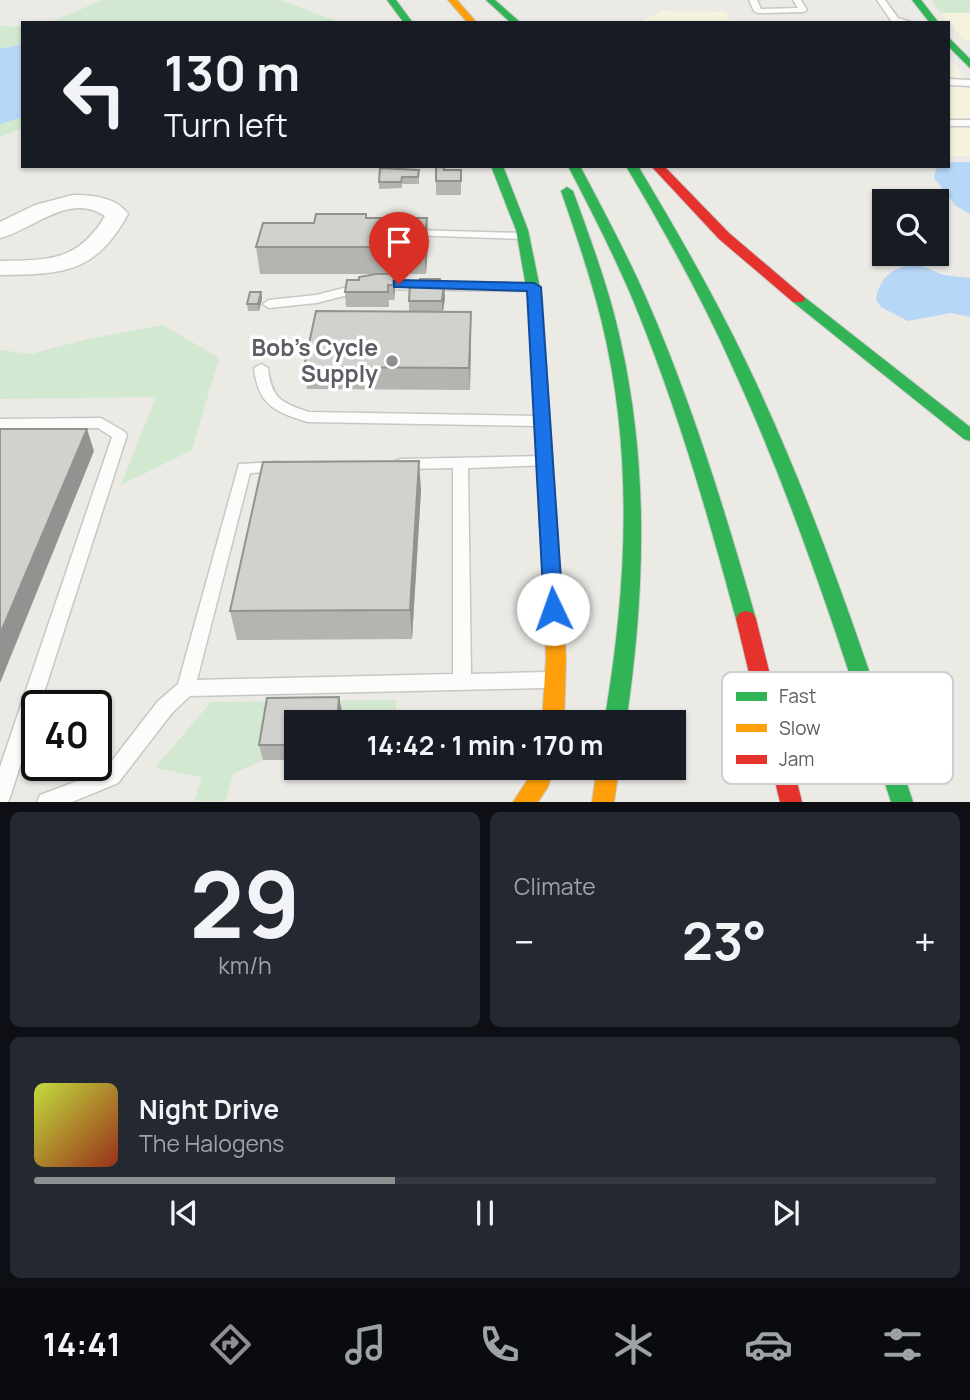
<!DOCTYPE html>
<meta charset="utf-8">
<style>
body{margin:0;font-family:Manrope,sans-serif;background:#242831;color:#f1f3f6;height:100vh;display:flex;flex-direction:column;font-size:26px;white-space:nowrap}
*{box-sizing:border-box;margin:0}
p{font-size:23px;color:#9ea1a6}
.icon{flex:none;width:38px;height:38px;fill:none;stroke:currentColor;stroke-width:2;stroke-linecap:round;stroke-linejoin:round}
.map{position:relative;height:802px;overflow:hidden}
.drawer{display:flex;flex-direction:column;gap:10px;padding:10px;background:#0d0f14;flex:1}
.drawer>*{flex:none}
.guide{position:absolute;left:21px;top:21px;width:929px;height:147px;border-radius:0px;box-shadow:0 2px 5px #0004;background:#171b24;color:#f1f3f6;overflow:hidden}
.tools{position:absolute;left:872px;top:189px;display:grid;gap:14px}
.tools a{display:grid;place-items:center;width:77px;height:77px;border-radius:0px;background:#171b24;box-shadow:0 2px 5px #0004;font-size:35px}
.speed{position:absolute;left:21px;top:690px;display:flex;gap:14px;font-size:35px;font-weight:700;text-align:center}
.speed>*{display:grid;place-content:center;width:91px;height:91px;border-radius:50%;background:#171b24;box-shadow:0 2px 5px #0004;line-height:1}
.speed .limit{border:4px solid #111;border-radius:10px;background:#fff;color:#111}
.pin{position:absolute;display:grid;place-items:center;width:60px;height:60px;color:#fff;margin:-72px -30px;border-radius:50% 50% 50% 0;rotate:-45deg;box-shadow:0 0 7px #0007}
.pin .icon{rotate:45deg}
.me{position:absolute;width:77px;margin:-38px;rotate:357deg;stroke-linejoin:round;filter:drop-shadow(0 0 5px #0008)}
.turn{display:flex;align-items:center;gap:24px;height:147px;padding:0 28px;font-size:32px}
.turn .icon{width:91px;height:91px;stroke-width:2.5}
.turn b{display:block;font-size:49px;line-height:60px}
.big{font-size:52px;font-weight:700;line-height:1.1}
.drawer .widget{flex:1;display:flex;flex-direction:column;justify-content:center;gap:10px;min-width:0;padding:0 24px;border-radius:10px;background:#242831}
.drawer .dial{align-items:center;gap:0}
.dial b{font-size:91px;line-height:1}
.song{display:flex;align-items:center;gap:21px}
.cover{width:84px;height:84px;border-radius:10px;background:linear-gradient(135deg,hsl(70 70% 55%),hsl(10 70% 35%))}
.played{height:7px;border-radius:4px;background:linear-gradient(90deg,#8d8f90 40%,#363941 40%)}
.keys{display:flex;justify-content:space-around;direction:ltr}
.heat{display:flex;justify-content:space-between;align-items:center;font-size:38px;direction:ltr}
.drawer .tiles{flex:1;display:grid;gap:10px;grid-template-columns:1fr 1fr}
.widget:last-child{grid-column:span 2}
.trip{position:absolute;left:284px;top:710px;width:402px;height:70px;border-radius:0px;background:#171b24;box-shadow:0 2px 5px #0004;font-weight:700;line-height:70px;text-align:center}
.dock{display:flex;height:112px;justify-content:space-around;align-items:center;background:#090b0e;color:#9ea1a6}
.dock .icon{width:49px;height:49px}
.dock .active{color:#8d8f90}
.dock b{font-size:32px;color:#f1f3f6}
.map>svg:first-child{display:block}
.commercial{fill:#f5f2dd}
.green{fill:#d2e8d1}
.water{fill:#b7d7f7}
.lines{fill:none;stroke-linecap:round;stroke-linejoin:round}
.lane-casing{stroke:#c7c7c6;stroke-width:3}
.street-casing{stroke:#c7c7c6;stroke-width:3}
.fast-casing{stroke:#c8c8c7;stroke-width:2}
.slow-casing{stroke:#c8c8c7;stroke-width:2}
.jam-casing{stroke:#c8c8c7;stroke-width:2}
.lane{fill:#fcfcfb;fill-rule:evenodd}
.street{fill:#fcfcfb;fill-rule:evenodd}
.fast{fill:#30b455;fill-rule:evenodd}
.slow{fill:#ff9f0a;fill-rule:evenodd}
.jam{fill:#e5322d;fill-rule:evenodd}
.wall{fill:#b4b4b1}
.shaded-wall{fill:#929290}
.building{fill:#d1d1ce;stroke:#929290;stroke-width:2}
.route{fill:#1a73e8;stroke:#114b97;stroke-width:2}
.poi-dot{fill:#8d8f90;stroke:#fff;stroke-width:2.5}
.labels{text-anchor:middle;stroke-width:7;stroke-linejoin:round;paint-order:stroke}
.poi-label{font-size:23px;font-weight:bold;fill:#5b5e63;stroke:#fff;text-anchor:end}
.key{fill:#fff;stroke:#cecfd0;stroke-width:2}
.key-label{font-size:19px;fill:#5b5e63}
</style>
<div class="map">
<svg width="970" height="802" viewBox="0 0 970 802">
<rect width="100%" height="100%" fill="#ebeae5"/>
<g class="commercial">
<path d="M663,11L726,12L730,23H636Z"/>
<path d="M941,13H970V40H964Z"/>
<path d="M948,57L970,83V156H949Z"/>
</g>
<g class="green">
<path d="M103,0H280L342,23H48Z"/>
<path d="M931,0H970V13H941Z"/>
<path d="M0,26L23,27V128L0,137Z"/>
<path d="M163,325L219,358L192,450L121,485L156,397L0,399V350L31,354L88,339Z"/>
<path d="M397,700L395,715L271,713L263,760L233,774L226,801H194L202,777L155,768L211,702Z"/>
</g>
<g class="water">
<path d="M23,44V117L0,124V49Z"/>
<path d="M954,162H970V214L956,206L934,178L937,166H948L949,163Z"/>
<path d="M918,264L943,275L970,278V317L951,313L908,321L881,307L876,300C880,275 895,266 918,264Z"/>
</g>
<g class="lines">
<defs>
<g id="lane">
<path d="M749,0H757L761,9L798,8L793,0H801L807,10L803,12L758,13L754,11Z"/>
<path d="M877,0H885L898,18L914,23L892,22Z"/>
<path d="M948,79L970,80V86L948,85Z"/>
<rect x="948" y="120" width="22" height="6"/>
<path d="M411,230L523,233L529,236L523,239L407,235V231Z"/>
<path d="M372,281L532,283L538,287L532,291L372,289L316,303L269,308L263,304L269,300L316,295Z"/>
<path d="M261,364L268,368C271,398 281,403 309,412L541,416L548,421L541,426L308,422C275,412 258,405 254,368Z"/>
<path d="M101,418L125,432L127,435L40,705H37V714L10,797L8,802H0V767L112,437L98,428L0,429V419Z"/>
<path d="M543,456L548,457L550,461L548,465L468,468L471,674L545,672L551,674L554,680L551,686L545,688L190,696L172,713L118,783L72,802H37L40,795L104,771L158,701L178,684L239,464L280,462L285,463L288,467L285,471L250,473L197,680L453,674V468L402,469L397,468L395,464L397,460L402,459Z"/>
</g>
<path id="street" d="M73,195C92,195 116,197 128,214C95,274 63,274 0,275V261C48,260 78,262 105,216C68,192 35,229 0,238V222L35,205Z"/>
<g id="fast">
<path d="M387,0H396L413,23H404Z"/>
<path d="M486,0H495L521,23H511Z"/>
<path d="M912,0H921L939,23H930Z"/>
<path d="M948,37L970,59V68L948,46Z"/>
<path d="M491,166H503L528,230L542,298L561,586L559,591L552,593L545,591L543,586L528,298L516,230Z"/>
<path d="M568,166H580C603,210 627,254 647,300C692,403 725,511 756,619L753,625L746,627L739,625L736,619C707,511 676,404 633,300C614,255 591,210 568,166Z"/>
<path d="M626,166H638C677,231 715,297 748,366C815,506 864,654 913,802H891C844,655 797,508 733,368C702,298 665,232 626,166Z"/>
<path d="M567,187L573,191C591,241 610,291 621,343C649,469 645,595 626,723H604C627,590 634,455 602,323C591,278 576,234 561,191Z"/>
<path d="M798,295L803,296L970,427V441L964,439L793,302L791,299L793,296Z"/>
</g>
<g id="slow">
<path d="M448,0H457L477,23H468Z"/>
<path d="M552,579L559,581L561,586L566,658L564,723H542L546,658L543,586L545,581Z"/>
<path d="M532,768H554L548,787L538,802H513L530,776Z"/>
<path d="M597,768H619L614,802H592Z"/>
</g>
<g id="jam">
<path d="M651,166H664L729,233L803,296L805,299L803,302H793L719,239Z"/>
<path d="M746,611L753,613L756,619L802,802H780L736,619L739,613Z"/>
</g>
</defs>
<use href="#lane" class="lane-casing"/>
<use href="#street" class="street-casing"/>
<use href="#fast" class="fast-casing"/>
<use href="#slow" class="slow-casing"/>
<use href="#jam" class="jam-casing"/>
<use href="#lane" class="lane"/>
<use href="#street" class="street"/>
<use href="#fast" class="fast"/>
<use href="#slow" class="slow"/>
<use href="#jam" class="jam"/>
</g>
<g class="wall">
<path d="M436,167L444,170H461V195H436Z"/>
<path d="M380,168L419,177V184H402V188L379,189V182Z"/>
<path d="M366,218H427L428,244L426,274H394L395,289L394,300H389V307H346L345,292L359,280L384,274H260L256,247L314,223Z"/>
<path d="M440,283L445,298L443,312H471L470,390L307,389L304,367L409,312V301Z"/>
<path d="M261,292L262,299L259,311H248L247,304Z"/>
<path d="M421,490L412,639L237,640L230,611Z"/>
<path d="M339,697L342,712L341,723H296V760H263L259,745L267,698Z"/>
</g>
<g class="shaded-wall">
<path d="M427,218L428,244L426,274L424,247Z"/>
<path d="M394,274L395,289L394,300L393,285Z"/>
<path d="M444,283L445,298L442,316V301Z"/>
<path d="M261,292L262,299L259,311L258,304Z"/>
<path d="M471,312V333L470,390L469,368Z"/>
<path d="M87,429L94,451L0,683V634Z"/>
<path d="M419,461L421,490L412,639L410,610Z"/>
<path d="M339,697L342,712L341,723H337Z"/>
</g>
<g class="building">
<path d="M436,167H444V170H461V181H436Z"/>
<path d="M380,168L419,170L418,177H402L401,182H379Z"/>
<path d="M316,214H366V218H427L424,247H256L263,223H314Z"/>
<path d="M376,274H394L393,285H388V292H345L347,280H359V277Z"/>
<path d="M420,279H440L439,283H444L442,301H409L410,283H419Z"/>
<path d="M250,292H261L258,304H247Z"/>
<path d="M316,311L471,312L469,368L304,367Z"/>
<path d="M0,429H87L0,634Z"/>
<path d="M419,461L410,610L230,611L263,462Z"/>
<path d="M339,697L337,723H296V745H259L267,698Z"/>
</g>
<path class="route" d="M399,280L534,283L541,287L563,609L560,615L553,617L546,615L544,609L527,291L394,287V281Z"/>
<circle class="poi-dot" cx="392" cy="361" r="7"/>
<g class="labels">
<g class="poi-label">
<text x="378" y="356">Bob's Cycle<tspan x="378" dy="26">Supply</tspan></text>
</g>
</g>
<rect x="722" y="672" width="231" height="112" rx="10" class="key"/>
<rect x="736" y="692" width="31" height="9" fill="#30b455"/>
<rect x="736" y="724" width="31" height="8" fill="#ff9f0a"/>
<rect x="736" y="755" width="31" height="9" fill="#e5322d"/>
<g class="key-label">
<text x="779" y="703">Fast</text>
<text x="779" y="735">Slow</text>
<text x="779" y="766">Jam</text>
</g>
</svg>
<div class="tools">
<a><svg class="icon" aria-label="search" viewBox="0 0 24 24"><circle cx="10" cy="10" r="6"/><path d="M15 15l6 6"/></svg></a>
</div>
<div class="speed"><div class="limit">40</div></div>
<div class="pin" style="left:399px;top:284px;background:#d93025"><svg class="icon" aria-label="arrive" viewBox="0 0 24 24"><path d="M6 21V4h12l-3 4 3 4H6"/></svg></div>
<svg class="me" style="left:553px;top:609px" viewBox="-20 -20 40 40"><circle r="19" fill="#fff"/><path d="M0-13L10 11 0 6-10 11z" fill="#1a73e8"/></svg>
<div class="trip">14:42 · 1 min · 170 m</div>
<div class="guide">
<div class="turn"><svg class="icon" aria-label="left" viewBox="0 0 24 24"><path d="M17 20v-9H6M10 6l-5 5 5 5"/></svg><div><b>130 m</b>Turn left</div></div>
</div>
</div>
<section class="drawer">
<div class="tiles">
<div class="widget dial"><b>29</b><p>km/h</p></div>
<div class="widget"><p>Climate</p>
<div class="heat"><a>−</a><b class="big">23°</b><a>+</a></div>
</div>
<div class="widget">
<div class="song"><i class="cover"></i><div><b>Night Drive</b><p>The Halogens</p></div></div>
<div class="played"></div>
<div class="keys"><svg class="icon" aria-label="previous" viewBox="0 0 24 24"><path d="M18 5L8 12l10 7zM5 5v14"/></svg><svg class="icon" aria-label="pause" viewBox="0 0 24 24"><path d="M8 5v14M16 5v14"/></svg><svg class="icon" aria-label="next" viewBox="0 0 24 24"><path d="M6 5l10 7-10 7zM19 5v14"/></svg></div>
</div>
</div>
</section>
<nav class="dock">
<b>14:41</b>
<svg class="icon active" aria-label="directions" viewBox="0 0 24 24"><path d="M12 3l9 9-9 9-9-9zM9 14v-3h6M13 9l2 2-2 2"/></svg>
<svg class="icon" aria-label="music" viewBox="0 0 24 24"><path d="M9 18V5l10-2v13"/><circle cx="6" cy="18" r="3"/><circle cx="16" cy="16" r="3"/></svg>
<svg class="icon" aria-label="phone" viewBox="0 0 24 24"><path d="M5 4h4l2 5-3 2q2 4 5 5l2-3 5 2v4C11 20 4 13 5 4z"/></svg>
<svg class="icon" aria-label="climate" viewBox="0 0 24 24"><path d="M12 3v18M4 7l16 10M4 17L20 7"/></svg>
<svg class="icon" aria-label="car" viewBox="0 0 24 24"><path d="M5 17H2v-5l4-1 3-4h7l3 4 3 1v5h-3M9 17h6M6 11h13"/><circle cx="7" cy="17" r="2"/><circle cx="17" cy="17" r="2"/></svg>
<svg class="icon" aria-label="filters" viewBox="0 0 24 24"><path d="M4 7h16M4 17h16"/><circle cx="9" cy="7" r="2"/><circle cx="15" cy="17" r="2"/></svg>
</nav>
